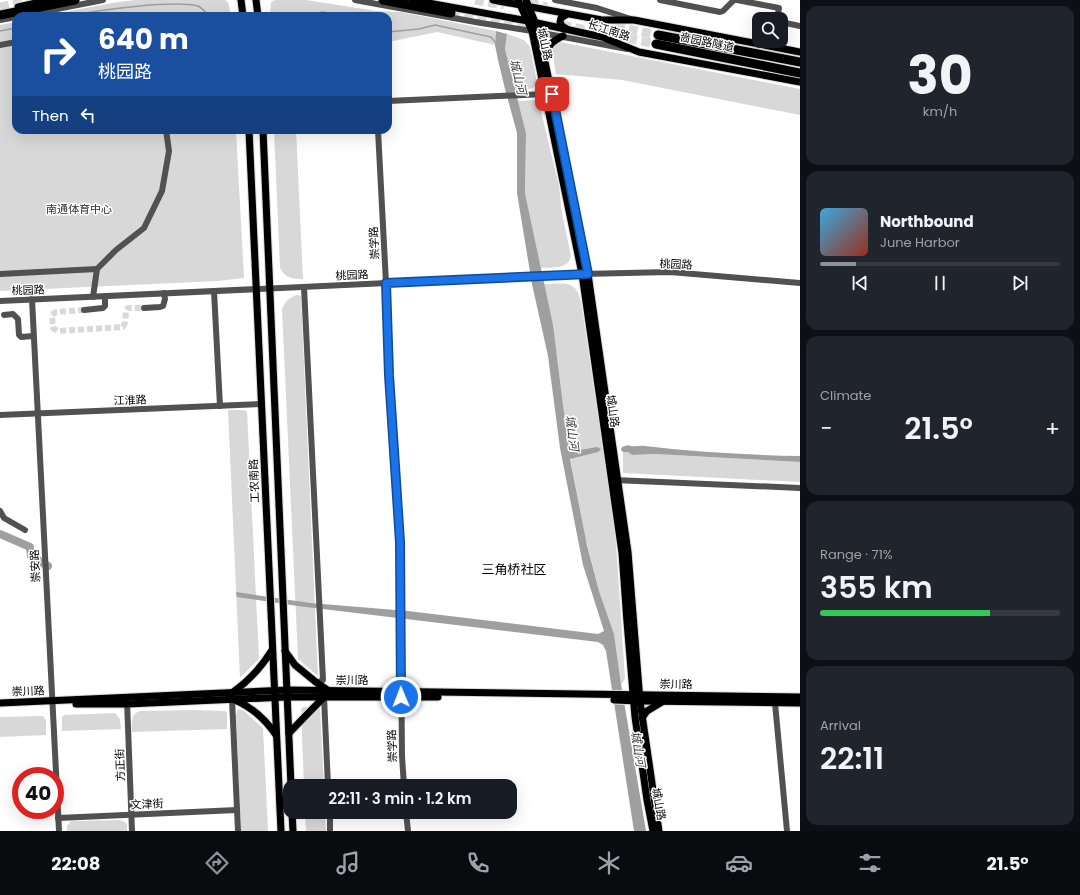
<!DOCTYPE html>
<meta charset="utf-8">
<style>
body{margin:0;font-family:Poppins,"Noto Sans SC",sans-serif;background:#20242c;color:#f1f3f6;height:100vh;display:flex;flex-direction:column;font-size:15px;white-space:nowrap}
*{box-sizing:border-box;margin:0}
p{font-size:13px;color:#9ea1a6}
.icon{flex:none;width:22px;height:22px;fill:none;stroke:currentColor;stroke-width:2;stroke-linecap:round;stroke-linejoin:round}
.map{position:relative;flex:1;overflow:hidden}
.panel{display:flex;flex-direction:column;gap:6px;padding:6px;background:#0d0f14;width:280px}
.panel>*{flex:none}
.guide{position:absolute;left:12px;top:12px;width:380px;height:122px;border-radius:12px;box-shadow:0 4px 16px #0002;background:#1a4fa0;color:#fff;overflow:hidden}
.controls{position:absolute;left:752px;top:12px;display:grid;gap:8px}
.controls a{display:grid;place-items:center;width:36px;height:36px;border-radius:8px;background:#171b24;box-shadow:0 4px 16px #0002;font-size:20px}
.speed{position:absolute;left:12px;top:767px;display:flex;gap:8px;font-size:20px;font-weight:700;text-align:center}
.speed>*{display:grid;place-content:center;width:52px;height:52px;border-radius:50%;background:#171b24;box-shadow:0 4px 16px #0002;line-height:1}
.speed .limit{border:6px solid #d22;background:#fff;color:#111}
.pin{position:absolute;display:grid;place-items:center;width:34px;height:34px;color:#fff;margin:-17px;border-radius:8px;box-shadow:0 2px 6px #0006}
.me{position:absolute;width:44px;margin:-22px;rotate:359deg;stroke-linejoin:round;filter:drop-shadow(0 0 3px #0008)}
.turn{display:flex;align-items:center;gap:14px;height:84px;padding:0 20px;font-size:18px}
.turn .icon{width:52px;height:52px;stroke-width:2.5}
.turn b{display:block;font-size:28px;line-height:34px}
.then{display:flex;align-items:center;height:38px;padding:0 20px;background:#0003;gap:8px;font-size:15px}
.big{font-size:30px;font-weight:600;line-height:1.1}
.panel .widget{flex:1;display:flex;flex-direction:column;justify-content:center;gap:6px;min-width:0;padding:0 14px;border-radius:12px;background:#20242c}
.panel .dial{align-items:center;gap:0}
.dial b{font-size:52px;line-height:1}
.song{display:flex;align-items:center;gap:12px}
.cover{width:48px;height:48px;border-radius:6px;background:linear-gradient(135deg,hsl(200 70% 55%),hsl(10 70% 35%))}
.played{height:4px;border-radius:2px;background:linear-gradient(90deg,#8c9099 15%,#363941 15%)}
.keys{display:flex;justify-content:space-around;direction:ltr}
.heat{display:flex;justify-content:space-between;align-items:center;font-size:22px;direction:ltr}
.charge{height:6px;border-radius:3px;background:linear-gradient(90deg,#34c759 71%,#363941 0)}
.trip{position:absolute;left:283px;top:779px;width:234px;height:40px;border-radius:12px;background:#171b24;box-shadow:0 4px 16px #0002;font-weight:600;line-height:40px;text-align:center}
.tabs{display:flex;height:64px;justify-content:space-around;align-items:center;background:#090b0e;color:#9ea1a6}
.tabs .icon{width:28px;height:28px}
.tabs .active{color:#8c9099}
.tabs b{font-size:18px;color:#f1f3f6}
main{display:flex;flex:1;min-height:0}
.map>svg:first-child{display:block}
.green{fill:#d8d8d8}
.water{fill:#9f9f9f}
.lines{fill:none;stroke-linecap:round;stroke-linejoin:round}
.stream{stroke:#9f9f9f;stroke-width:1.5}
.river{stroke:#9f9f9f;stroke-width:8}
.minor-tunnel{stroke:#d9d9d9;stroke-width:6;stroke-dasharray:6 3;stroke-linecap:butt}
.highway-tunnel{stroke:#d9d9d9;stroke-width:9;stroke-dasharray:9 4.5;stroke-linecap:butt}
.major-casing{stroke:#dbdbdb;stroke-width:9}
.highway-casing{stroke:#dbdbdb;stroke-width:11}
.minor{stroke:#515151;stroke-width:6}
.major{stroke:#000;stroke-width:7}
.highway{stroke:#000;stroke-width:9}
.route-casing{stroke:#114b97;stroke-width:10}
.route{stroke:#1a73e8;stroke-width:7}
.labels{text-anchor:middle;stroke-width:3;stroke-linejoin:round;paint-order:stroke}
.street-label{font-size:11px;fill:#000;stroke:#fff}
.park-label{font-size:11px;fill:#2f2f2f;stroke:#fff}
.water-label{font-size:12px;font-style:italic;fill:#404040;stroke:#fff}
.quarter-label{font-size:13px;fill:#000;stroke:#fff}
</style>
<main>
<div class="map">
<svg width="800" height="831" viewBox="0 0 800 831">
<rect width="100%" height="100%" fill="#fff"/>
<g class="green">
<path d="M135,0H225L228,2L231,16H43L118,2Z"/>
<path d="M275,0H306L376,11L401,12L496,31L495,45L437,32L388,42V16L317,15L316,16H270L271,2Z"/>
<path d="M16,22V130H236L244,278L218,281L0,291V25Z"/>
<path d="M507,34L524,40L530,47L537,82C535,91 523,89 515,90L505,49Z"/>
<path d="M560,42L800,89V115L622,80L556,74L552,50L555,44Z"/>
<path d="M535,100L539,103L540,107L559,186L562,213L571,256C568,270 553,267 541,268L525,193L526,133L518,101Z"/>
<path d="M274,130H296L303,279C293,279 285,278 280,268Z"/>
<path d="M544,284C564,284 576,279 581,302L615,529L625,678L623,682L621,684L614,634L599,591L585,535L569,452L557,356Z"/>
<path d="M297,295L301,296L318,676L298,659L282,309C285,301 290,297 297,295Z"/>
<path d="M228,410H243L247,411L259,659L240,678Z"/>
<path d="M623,452H628L632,455L655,454L800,462V482L623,473Z"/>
<path d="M303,707H320L324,786H304L301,710Z"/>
<path d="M238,709L243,710L263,728L268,831H241L236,715Z"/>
<path d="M194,710L225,711L227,713V729L132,732C132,724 130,714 140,711Z"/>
<path d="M115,713L120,719L121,729L62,731V717L64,715Z"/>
<path d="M41,716H43L46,720V735L0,737V717Z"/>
<path d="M305,812H325L326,831H306Z"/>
<path d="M119,820L123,821L127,824V831H67V826L71,821Z"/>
</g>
<g class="water">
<path d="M496,31L507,34L505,49L526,133L525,193L553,325L569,452L597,447L601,449L598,452L570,459L587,545L599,591L614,634L621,684L646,831H634L606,651L603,645L598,642L298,606L237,597L236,592L310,603L408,611L598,634L604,631L583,565L560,448L548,356L532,284L517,193V133L505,89L498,60L495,45Z"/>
<path d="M628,445C633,448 639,445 645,446C697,452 748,455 800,456V462L655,454L632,455L628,452H623L621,450L622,447Z"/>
</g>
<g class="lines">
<g class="stream">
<path d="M70,16C98,10 173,0 198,6C202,8 206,13 210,16"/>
<path d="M310,16L322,12L347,16"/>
<path d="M0,31L16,28"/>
<path d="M388,32L419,29L435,25L491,37L496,43"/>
</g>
<path class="river" d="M0,534L30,547L31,556L48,566"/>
<path class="minor-tunnel" d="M84,310L56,312L52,315L53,328L58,331L123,327L125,323L126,311L128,308H144"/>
<g class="highway-tunnel">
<path d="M475,0L504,5"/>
<path d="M516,0L547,7"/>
<path d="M0,7L33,0"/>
<path d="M451,13L520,25L537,27"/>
<path d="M589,21L658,35"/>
<path d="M562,25L656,44"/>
</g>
<defs>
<g id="major">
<path d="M241,0L243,16"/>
<path d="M256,0L258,16"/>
<path d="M412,0L528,21L602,37L639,52L800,82"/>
<path d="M493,0L602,20H634L800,52"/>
<path d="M518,0L532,31L582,274L622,553L627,622L635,717L647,800L653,831"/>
<path d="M526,0L539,32L588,274L628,552L640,701L659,831"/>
<path d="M18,7L49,0"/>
<path d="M567,29L562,26L560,22L561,18L567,14"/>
<path d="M546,58C547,46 552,41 563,36"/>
<path d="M249,130L281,831"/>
<path d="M263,130L291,786"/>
<path d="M285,651L295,665L317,683L329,691"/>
<path d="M233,692C250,680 261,668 272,650"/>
<path d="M235,700C251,707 266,720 276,735"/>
<path d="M614,700L640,701L800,703"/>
<path d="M0,703L287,690L800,697"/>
<path d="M76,704H127L287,697H438"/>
<path d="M642,718L647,711L662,702"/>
<path d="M289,733L324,697"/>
<path d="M292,812L293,831"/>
</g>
<g id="highway">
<path d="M383,0L451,13"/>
<path d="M0,15L75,0"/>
<path d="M658,35L800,62"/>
<path d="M656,44L800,73"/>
</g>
</defs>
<use href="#major" class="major-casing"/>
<use href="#highway" class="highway-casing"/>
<g class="minor">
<path d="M355,0L481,23L532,31L627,49"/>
<path d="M555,0L597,8L631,19"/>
<path d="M660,0L720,12L723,11L734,0H737L779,8L777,19"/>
<path d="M21,16L103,0"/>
<path d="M0,20L16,17"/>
<path d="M781,22L800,26"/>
<path d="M0,45L16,42"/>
<path d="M388,101L545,94"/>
<path d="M378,130L386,283L389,375L400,542L402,756L404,786"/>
<path d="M0,274L97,269"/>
<path d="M304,287L323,680L317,683"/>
<path d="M214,291L220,406"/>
<path d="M93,297L97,269L116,250L144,228L162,191L169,151L166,130"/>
<path d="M32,299L59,831"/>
<path d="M0,301L582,274L670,272L800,283"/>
<path d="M144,308L160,307L163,306L165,299L164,293"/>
<path d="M84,310L103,308L105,306V296"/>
<path d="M4,315L13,314L18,319L19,335L21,337L33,336"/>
<path d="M0,415L262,404"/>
<path d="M614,480L800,488"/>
<path d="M0,511L4,518L25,530"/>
<path d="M324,697L328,786"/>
<path d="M232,699L238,831"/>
<path d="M127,701L132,831"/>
<path d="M775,703L787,831"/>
<path d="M330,812V831"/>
<path d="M406,812L408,831"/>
<path d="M58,818L237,810"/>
</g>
<use href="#major" class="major"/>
<use href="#highway" class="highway"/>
</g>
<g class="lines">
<defs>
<path id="route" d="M401,697L400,542L389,375L386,283L588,274L552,94"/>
</defs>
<use href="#route" class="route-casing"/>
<use href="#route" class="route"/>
</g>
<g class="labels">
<g class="street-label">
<text transform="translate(609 30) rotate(18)" y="4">长江南路</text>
<text transform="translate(707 42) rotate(12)" y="4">啬园路隧道</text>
<text transform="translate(545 44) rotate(77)" y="4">城山路</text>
<text transform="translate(374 243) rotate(-93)" y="4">崇学路</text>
<text transform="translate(676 264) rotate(3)" y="4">桃园路</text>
<text transform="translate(352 275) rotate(-3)" y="4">桃园路</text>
<text transform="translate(28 290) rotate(-2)" y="4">桃园路</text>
<text transform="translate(130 400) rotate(-2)" y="4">江淮路</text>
<text transform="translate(613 411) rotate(82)" y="4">城山路</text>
<text transform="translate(254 481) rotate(-92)" y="4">工农南路</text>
<text transform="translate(35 566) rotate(-93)" y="4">崇安路</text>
<text x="352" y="684">崇川路</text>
<text transform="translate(676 684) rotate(1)" y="4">崇川路</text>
<text transform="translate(28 691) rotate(-2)" y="4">崇川路</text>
<text transform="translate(392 746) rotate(-92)" y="4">崇学路</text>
<text transform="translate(120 765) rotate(-92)" y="4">方正街</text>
<text transform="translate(147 804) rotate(-3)" y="4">文津街</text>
<text transform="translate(659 804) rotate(80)" y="4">城山路</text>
</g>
<g class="park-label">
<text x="79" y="213">南通体育中心</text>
</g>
<g class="water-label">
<text transform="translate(518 77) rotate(77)" y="4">城山河</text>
<text transform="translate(572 433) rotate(83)" y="4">城山河</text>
<text transform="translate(638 749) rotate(81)" y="4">城山河</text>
</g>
<g class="quarter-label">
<text x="514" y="574">三角桥社区</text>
</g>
</g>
</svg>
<div class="controls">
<a><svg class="icon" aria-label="search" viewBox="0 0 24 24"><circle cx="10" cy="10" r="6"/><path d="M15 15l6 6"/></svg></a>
</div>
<div class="speed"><div class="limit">40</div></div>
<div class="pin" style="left:552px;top:94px;background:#d93025"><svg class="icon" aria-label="arrive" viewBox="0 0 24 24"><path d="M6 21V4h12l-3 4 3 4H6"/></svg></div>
<svg class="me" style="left:401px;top:697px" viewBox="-20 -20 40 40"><circle r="17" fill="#1a73e8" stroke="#fff" stroke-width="3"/><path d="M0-11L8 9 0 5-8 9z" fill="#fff"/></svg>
<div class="trip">22:11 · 3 min · 1.2 km</div>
<div class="guide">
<div class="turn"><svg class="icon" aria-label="right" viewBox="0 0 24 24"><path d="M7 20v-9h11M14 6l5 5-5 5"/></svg><div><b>640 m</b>桃园路</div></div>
<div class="then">Then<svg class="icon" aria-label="left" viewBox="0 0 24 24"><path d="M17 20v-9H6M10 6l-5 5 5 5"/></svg></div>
</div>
</div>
<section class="panel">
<div class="widget dial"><b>30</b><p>km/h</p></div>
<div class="widget">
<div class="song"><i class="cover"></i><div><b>Northbound</b><p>June Harbor</p></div></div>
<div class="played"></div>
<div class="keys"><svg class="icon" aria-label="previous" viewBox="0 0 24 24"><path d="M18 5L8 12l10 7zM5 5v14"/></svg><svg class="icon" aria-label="pause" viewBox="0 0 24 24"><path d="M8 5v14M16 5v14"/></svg><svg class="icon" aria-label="next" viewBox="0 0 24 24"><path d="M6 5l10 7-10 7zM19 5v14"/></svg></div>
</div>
<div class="widget"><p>Climate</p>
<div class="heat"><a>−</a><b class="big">21.5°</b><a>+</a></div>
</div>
<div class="widget"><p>Range · 71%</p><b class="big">355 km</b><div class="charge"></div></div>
<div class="widget"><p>Arrival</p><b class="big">22:11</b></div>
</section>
</main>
<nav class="tabs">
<b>22:08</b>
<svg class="icon active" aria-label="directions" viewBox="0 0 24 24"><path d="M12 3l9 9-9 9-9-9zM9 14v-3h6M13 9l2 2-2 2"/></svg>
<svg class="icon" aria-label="music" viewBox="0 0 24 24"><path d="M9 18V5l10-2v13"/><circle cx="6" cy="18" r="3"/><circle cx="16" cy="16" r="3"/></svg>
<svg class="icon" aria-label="phone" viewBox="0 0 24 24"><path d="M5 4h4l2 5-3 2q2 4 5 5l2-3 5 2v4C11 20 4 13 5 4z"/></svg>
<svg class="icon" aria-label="climate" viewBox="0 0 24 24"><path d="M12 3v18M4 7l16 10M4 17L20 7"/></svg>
<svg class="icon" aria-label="car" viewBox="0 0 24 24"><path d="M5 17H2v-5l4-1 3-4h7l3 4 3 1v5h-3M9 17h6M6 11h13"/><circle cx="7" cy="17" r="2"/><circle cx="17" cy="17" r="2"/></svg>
<svg class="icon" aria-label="filters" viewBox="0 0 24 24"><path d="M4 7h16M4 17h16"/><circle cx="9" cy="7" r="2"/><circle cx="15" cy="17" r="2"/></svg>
<b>21.5°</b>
</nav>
